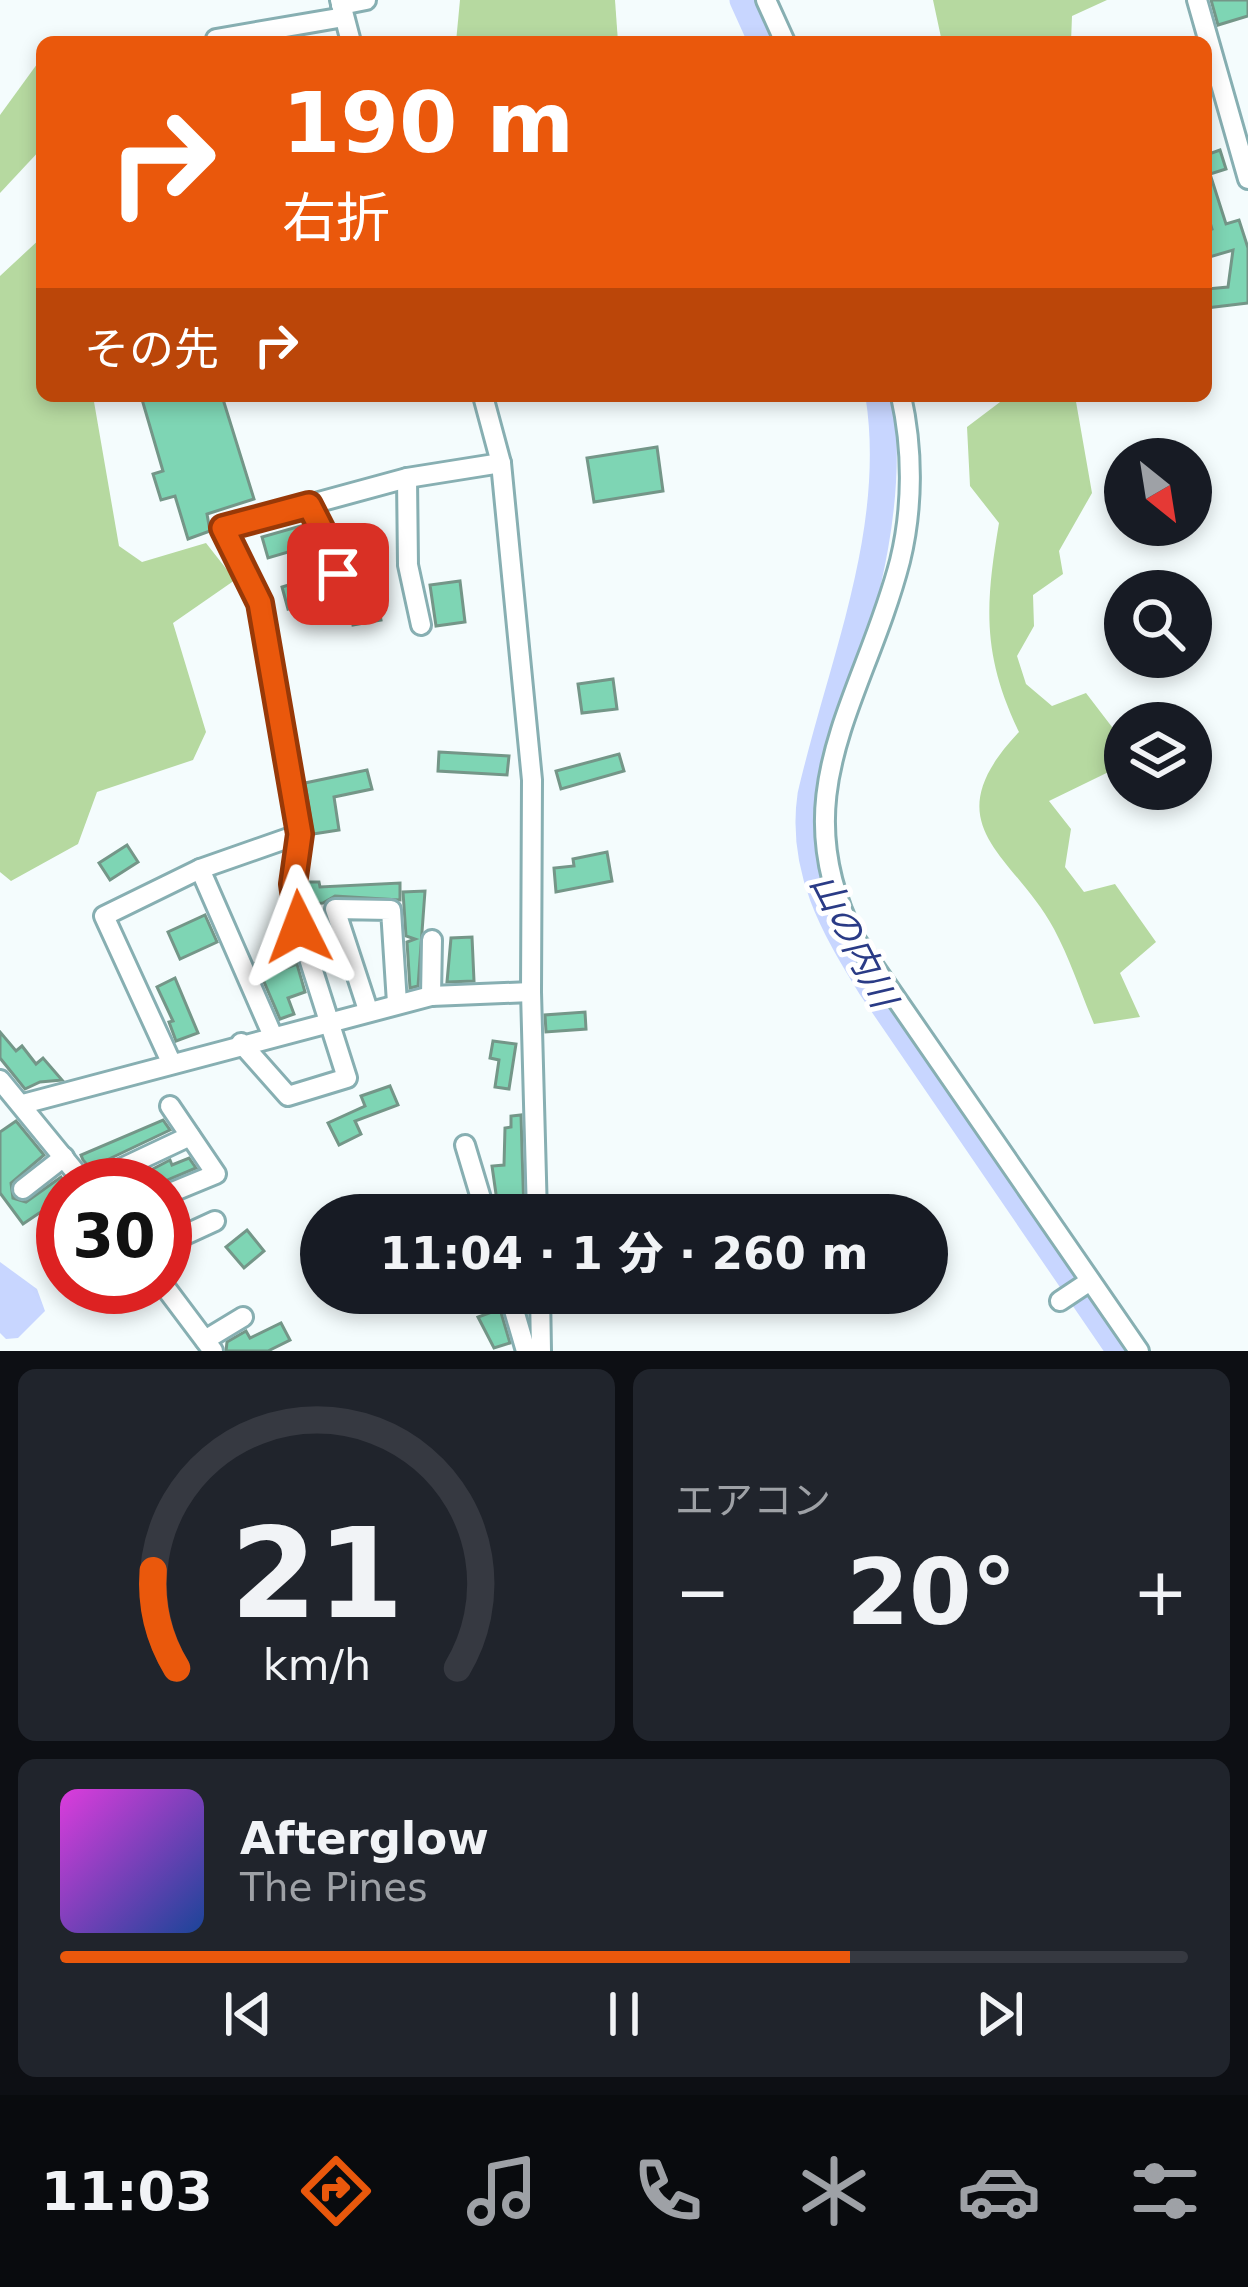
<!DOCTYPE html>
<html lang="ja">
<meta charset="utf-8">
<style>
body{margin:0;font-family:"DejaVu Sans","Noto Sans JP",sans-serif;background:#20242c;color:#f1f3f6;height:100vh;display:flex;flex-direction:column;font-size:45px;white-space:nowrap}
*{box-sizing:border-box;margin:0}
p{font-size:39px;color:#9ea1a6}
.icon{flex:none;width:66px;height:66px;fill:none;stroke:currentColor;stroke-width:2;stroke-linecap:round;stroke-linejoin:round}
.map{position:relative;height:1351px;overflow:hidden}
.details{display:flex;flex-direction:column;gap:18px;padding:18px;background:#0d0f14;flex:1}
.details>*{flex:none}
.hud{position:absolute;left:36px;top:36px;width:1176px;height:366px;border-radius:18px;box-shadow:0 6px 18px #0003;background:#ea580c;color:#fff;overflow:hidden}
.needle{width:78px;rotate:150deg}
.tools{position:absolute;left:1104px;top:438px;display:grid;gap:24px}
.tools a{display:grid;place-items:center;width:108px;height:108px;border-radius:50%;background:#171b24;box-shadow:0 6px 18px #0003;font-size:60px}
.speed{position:absolute;left:36px;top:1158px;display:flex;gap:24px;font-size:60px;font-weight:700;text-align:center}
.speed>*{display:grid;place-content:center;width:156px;height:156px;border-radius:50%;background:#171b24;box-shadow:0 6px 18px #0003;line-height:1}
.speed .limit{border:18px solid #d22;background:#fff;color:#111}
.pin{position:absolute;display:grid;place-items:center;width:102px;height:102px;color:#fff;margin:-51px;border-radius:24px;box-shadow:0 6px 18px #0006}
.me{position:absolute;width:132px;margin:-66px;rotate:357deg;stroke-linejoin:round;filter:drop-shadow(0 0 9px #0008)}
.turn{display:flex;align-items:center;gap:42px;height:252px;padding:0 48px;font-size:54px}
.turn .icon{width:156px;height:156px;stroke-width:2.5}
.turn b{display:block;font-size:84px;line-height:102px}
.then{display:flex;align-items:center;height:114px;padding:0 48px;background:#0003;gap:24px;font-size:45px}
.big{font-size:90px;font-weight:800;line-height:1.1}
.details .widget{flex:1;display:flex;flex-direction:column;justify-content:center;gap:18px;min-width:0;padding:0 42px;border-radius:18px;background:#20242c}
.details .dial{align-items:center;gap:0}
.dial svg{height:312px;overflow:visible;fill:none;stroke:#363941;stroke-width:7;stroke-linecap:round;text-anchor:middle}
.dial text{fill:#f1f3f6;stroke:none}
.song{display:flex;align-items:center;gap:36px}
.cover{width:144px;height:144px;border-radius:18px;background:linear-gradient(135deg,hsl(300 70% 55%),hsl(220 70% 35%))}
.played{height:12px;border-radius:6px;background:linear-gradient(90deg,#ea580c 70%,#363941 70%)}
.keys{display:flex;justify-content:space-around;direction:ltr}
.heat{display:flex;justify-content:space-between;align-items:center;font-size:66px;direction:ltr}
.details .tiles{flex:1;display:grid;gap:18px;grid-template-columns:1fr 1fr}
.widget:last-child{grid-column:span 2}
.trip{position:absolute;left:300px;top:1194px;width:648px;height:120px;border-radius:60px;background:#171b24;box-shadow:0 6px 18px #0003;font-weight:800;line-height:120px;text-align:center}
.menu{display:flex;height:192px;justify-content:space-around;align-items:center;background:#090b0e;color:#9ea1a6}
.menu .icon{width:84px;height:84px}
.menu .on{color:#ea580c}
.menu b{font-size:54px;color:#f1f3f6}
.map>svg:first-child{display:block}
.green{fill:#b6d9a0}
.water{fill:#c8d6ff}
.lines{fill:none;stroke-linecap:round;stroke-linejoin:round}
.river{stroke:#c8d6ff;stroke-width:27}
.building{fill:#7ed5b4;stroke:#749688;stroke-width:3}
.minor-casing{stroke:#87afb2;stroke-width:24}
.minor{stroke:#fff;stroke-width:18}
.route-casing{stroke:#983908;stroke-width:30}
.route{stroke:#ea580c;stroke-width:21}
.labels{text-anchor:middle;stroke-width:10;stroke-linejoin:round;paint-order:stroke}
.water-label{font-size:36px;font-style:italic;fill:#2a3b86;stroke:#fff}
</style>
<div class="map">
<svg width="1248" height="1351" viewBox="0 0 1248 1351">
<rect width="100%" height="100%" fill="#f4fcfd"/>
<g class="green">
<path d="M460,0H615L618,42H456Z"/>
<path d="M933,0H1107L1072,16L1071,42H942Z"/>
<path d="M40,60L42,148L0,193V115Z"/>
<path d="M42,237V396H93L119,546L142,562L206,543L235,580L173,623L206,732L193,760L97,792L78,844L11,881L0,872V276Z"/>
<path d="M1008,396H1075L1092,493L1059,551L1063,574L1033,595L1034,626L1017,656L1026,684L1052,706L1086,693L1125,744V764L1049,801L1071,829L1065,867L1084,892L1115,884L1156,942L1120,973L1140,1017L1094,1024C1081,993 1070,959 1054,929C1013,853 930,826 1019,732C982,655 985,605 999,523L970,486L967,427Z"/>
</g>
<path class="water" d="M0,1262L37,1289L45,1311L18,1338L6,1339L0,1333Z"/>
<g class="lines">
<g class="river">
<path d="M743,0L762,42"/>
<path d="M879,396C900,531 841,665 811,795C800,869 834,927 871,987L1120,1351"/>
</g>
</g>
<g class="building">
<path d="M1211,0H1248V16L1218,25Z"/>
<path d="M1220,150L1226,169L1210,174L1226,224L1239,220L1248,248V303L1206,308V289L1228,287L1233,250L1206,258V231L1212,229L1206,209V155Z"/>
<path d="M141,396H222L254,499L207,514L210,531L188,539L175,496L161,500L153,474L163,471Z"/>
<path d="M657,447L663,491L594,502L587,458Z"/>
<path d="M304,525L312,545L268,558L262,537Z"/>
<path d="M372,532L378,556L370,558L381,620L353,625L351,611L357,597L342,539Z"/>
<path d="M324,574L329,596L288,609L282,587Z"/>
<path d="M460,581L465,622L436,626L430,585Z"/>
<path d="M613,679L617,709L582,713L578,684Z"/>
<path d="M439,752L509,756L507,775L438,771Z"/>
<path d="M619,754L624,771L561,789L556,771Z"/>
<path d="M367,770L372,789L334,797L339,830L313,834L305,783Z"/>
<path d="M127,845L138,862L110,880L99,863Z"/>
<path d="M607,852L612,881L556,892L554,868L574,866L573,859Z"/>
<path d="M319,882L320,887L400,883V900L335,896L323,903L309,904L307,882Z"/>
<path d="M425,891L418,986L410,988L407,942L415,939L406,936L403,892Z"/>
<path d="M205,915L217,942L180,959L168,932Z"/>
<path d="M472,937L474,981L447,982L451,938Z"/>
<path d="M276,956L281,970L297,964L305,992L288,998L294,1014L280,1019L256,963Z"/>
<path d="M175,978L198,1033L176,1041L169,1022L173,1021L157,987Z"/>
<path d="M585,1012L586,1029L546,1032L545,1015Z"/>
<path d="M0,1032L16,1051L22,1046L36,1064L43,1058L62,1080L40,1082L25,1089L0,1058Z"/>
<path d="M493,1041L516,1044L509,1089L495,1087L499,1060L490,1058Z"/>
<path d="M390,1086L398,1105L355,1121L361,1134L339,1145L328,1123L365,1106L361,1096Z"/>
<path d="M521,1115L524,1215H499L492,1166L504,1165L505,1128L511,1127V1116Z"/>
<path d="M163,1120L170,1130L90,1168L83,1160L81,1155Z"/>
<path d="M16,1121L44,1155L11,1183L13,1198L26,1202L61,1177L63,1180V1197L23,1224L0,1193V1132Z"/>
<path d="M189,1158L196,1168L156,1185H122L170,1160L172,1165Z"/>
<path d="M247,1230L264,1251L244,1268L226,1247Z"/>
<path d="M500,1309L510,1343L494,1348L478,1317Z"/>
<path d="M281,1323L290,1340L268,1351H226L227,1342L246,1331L250,1338Z"/>
</g>
<g class="lines">
<defs>
<g id="minor">
<path d="M340,0L351,42"/>
<path d="M766,0L785,42"/>
<path d="M1197,0L1248,179"/>
<path d="M341,5L366,0"/>
<path d="M216,39L344,17"/>
<path d="M483,396L501,463L532,780L531,992L537,1215"/>
<path d="M901,396C913,449 913,508 900,561C864,700 780,793 855,939L1139,1351"/>
<path d="M407,478L408,565L421,625"/>
<path d="M309,505L332,549L344,600"/>
<path d="M200,869L272,1034"/>
<path d="M431,996L432,940"/>
<path d="M368,1010L335,909L391,910L397,1003"/>
<path d="M241,1043L288,1096L347,1078L299,927L293,884L300,834L260,603L223,528L407,478L501,463"/>
<path d="M171,1062L104,916L200,869L300,834"/>
<path d="M0,1080L86,1185L190,1136"/>
<path d="M23,1104L431,996L531,992"/>
<path d="M465,1145L486,1215"/>
<path d="M23,1189L64,1157"/>
<path d="M165,1195L216,1174L170,1106"/>
<path d="M165,1244L215,1221"/>
<path d="M165,1287L213,1351"/>
<path d="M509,1293L526,1351"/>
<path d="M540,1293L541,1351"/>
<path d="M1060,1301L1090,1281"/>
<path d="M205,1340L243,1317"/>
</g>
</defs>
<use href="#minor" class="minor-casing"/>
<use href="#minor" class="minor"/>
</g>
<g class="lines">
<defs>
<path id="route" d="M299,927L293,884L300,834L260,603L223,528L309,505L332,550L338,574"/>
</defs>
<use href="#route" class="route-casing"/>
<use href="#route" class="route"/>
</g>
<g class="labels">
<g class="water-label">
<text transform="translate(854 940) rotate(63)" y="13">山の内川</text>
</g>
</g>
</svg>
<div class="tools">
<a><svg class="needle" viewBox="-14 -14 28 28"><path d="M0-13l5 13h-10z" fill="#e53935"/><path d="M0 13l5-13h-10z" fill="#9ea1a6"/></svg></a>
<a><svg class="icon" aria-label="search" viewBox="0 0 24 24"><circle cx="10" cy="10" r="6"/><path d="M15 15l6 6"/></svg></a>
<a><svg class="icon" aria-label="layers" viewBox="0 0 24 24"><path d="M12 4l9 5-9 5-9-5zM3 14l9 5 9-5"/></svg></a>
</div>
<div class="speed"><div class="limit">30</div></div>
<div class="pin" style="left:338px;top:574px;background:#d93025"><svg class="icon" aria-label="arrive" viewBox="0 0 24 24"><path d="M6 21V4h12l-3 4 3 4H6"/></svg></div>
<svg class="me" style="left:299px;top:927px" viewBox="-20 -20 40 40"><path d="M0-17L14 15 0 8-14 15z" fill="#ea580c" stroke="#fff" stroke-width="4"/></svg>
<div class="trip">11:04 · 1 分 · 260 m</div>
<div class="hud">
<div class="turn"><svg class="icon" aria-label="right" viewBox="0 0 24 24"><path d="M7 20v-9h11M14 6l5 5-5 5"/></svg><div><b>190 m</b>右折</div></div>
<div class="then">その先<svg class="icon" aria-label="right" viewBox="0 0 24 24"><path d="M7 20v-9h11M14 6l5 5-5 5"/></svg></div>
</div>
</div>
<section class="details">
<div class="tiles">
<div class="widget dial"><svg viewBox="0 0 100 80">
<path d="M14 69A42 42 0 1 1 86 69"/>
<path d="M14 69A42 42 0 0 1 8 44" stroke="#ea580c"/>
<text x="50" y="56" font-size="32" font-weight="700">21</text>
<text x="50" y="72" font-size="11">km/h</text>
</svg></div>
<div class="widget"><p>エアコン</p>
<div class="heat"><a>−</a><b class="big">20°</b><a>+</a></div>
</div>
<div class="widget">
<div class="song"><i class="cover"></i><div><b>Afterglow</b><p>The Pines</p></div></div>
<div class="played"></div>
<div class="keys"><svg class="icon" aria-label="previous" viewBox="0 0 24 24"><path d="M18 5L8 12l10 7zM5 5v14"/></svg><svg class="icon" aria-label="pause" viewBox="0 0 24 24"><path d="M8 5v14M16 5v14"/></svg><svg class="icon" aria-label="next" viewBox="0 0 24 24"><path d="M6 5l10 7-10 7zM19 5v14"/></svg></div>
</div>
</div>
</section>
<nav class="menu">
<b>11:03</b>
<svg class="icon on" aria-label="directions" viewBox="0 0 24 24"><path d="M12 3l9 9-9 9-9-9zM9 14v-3h6M13 9l2 2-2 2"/></svg>
<svg class="icon" aria-label="music" viewBox="0 0 24 24"><path d="M9 18V5l10-2v13"/><circle cx="6" cy="18" r="3"/><circle cx="16" cy="16" r="3"/></svg>
<svg class="icon" aria-label="phone" viewBox="0 0 24 24"><path d="M5 4h4l2 5-3 2q2 4 5 5l2-3 5 2v4C11 20 4 13 5 4z"/></svg>
<svg class="icon" aria-label="climate" viewBox="0 0 24 24"><path d="M12 3v18M4 7l16 10M4 17L20 7"/></svg>
<svg class="icon" aria-label="car" viewBox="0 0 24 24"><path d="M5 17H2v-5l4-1 3-4h7l3 4 3 1v5h-3M9 17h6M6 11h13"/><circle cx="7" cy="17" r="2"/><circle cx="17" cy="17" r="2"/></svg>
<svg class="icon" aria-label="filters" viewBox="0 0 24 24"><path d="M4 7h16M4 17h16"/><circle cx="9" cy="7" r="2"/><circle cx="15" cy="17" r="2"/></svg>
</nav>
